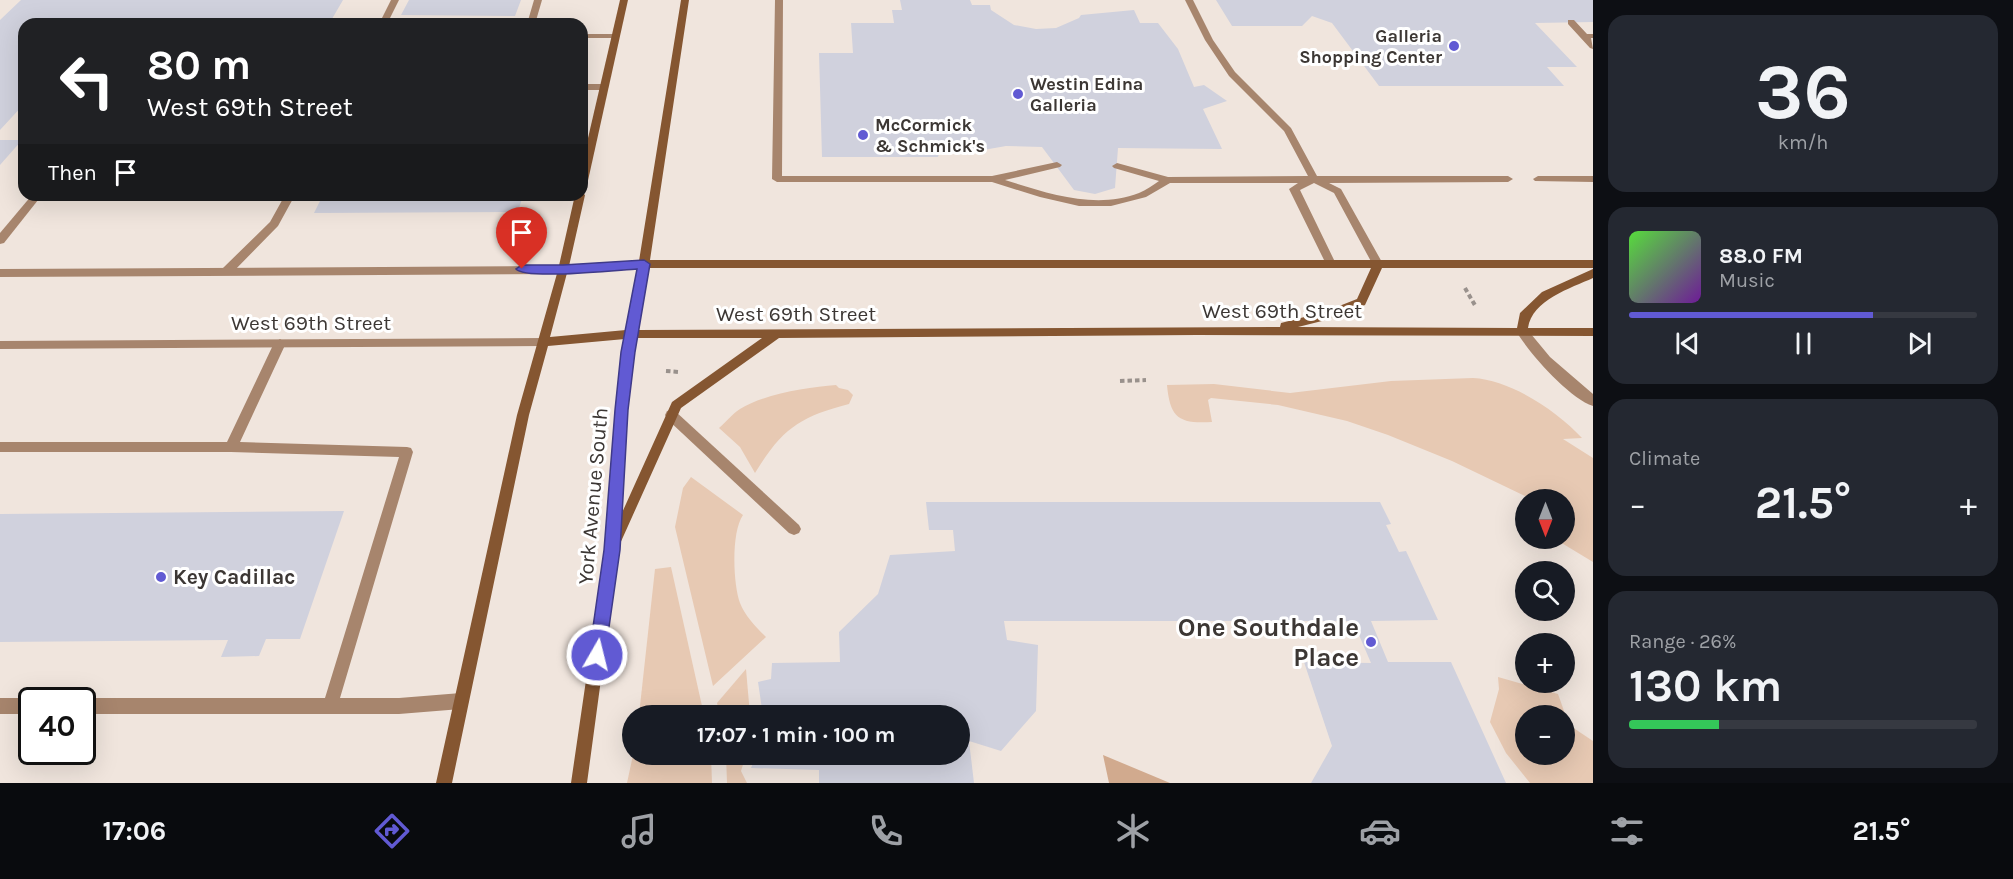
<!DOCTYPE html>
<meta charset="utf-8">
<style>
body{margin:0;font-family:Karla,sans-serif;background:#242831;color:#f1f3f6;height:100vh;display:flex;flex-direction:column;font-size:22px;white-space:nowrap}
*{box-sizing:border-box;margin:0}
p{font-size:20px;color:#9ea1a6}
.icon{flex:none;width:33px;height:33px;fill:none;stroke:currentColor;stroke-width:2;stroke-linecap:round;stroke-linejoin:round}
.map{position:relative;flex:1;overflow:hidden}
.drawer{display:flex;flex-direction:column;gap:15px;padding:15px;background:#0d0f14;width:420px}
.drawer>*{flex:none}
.hud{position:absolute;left:18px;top:18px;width:570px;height:183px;border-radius:18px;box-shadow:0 6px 24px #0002;background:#202124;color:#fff;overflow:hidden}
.needle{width:39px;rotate:180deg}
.controls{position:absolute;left:1515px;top:489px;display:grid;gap:12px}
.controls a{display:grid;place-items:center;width:60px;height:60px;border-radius:50%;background:#171b24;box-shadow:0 6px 24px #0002;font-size:30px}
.speed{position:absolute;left:18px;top:687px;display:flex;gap:12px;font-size:30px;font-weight:700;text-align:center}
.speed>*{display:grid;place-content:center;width:78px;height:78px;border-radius:50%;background:#171b24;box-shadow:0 6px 24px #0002;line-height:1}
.speed .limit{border:3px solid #111;border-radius:9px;background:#fff;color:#111}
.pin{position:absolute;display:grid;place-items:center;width:51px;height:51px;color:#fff;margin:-62px -26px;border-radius:50% 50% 50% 0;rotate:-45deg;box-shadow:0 0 6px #0007}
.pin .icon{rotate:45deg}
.me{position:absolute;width:66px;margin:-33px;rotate:8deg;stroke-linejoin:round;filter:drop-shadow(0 0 4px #0008)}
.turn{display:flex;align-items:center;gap:21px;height:126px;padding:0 30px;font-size:27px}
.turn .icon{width:78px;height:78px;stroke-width:2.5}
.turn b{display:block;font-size:42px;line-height:51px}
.then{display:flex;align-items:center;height:57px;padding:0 30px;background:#0003;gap:12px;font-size:22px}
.big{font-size:45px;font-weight:700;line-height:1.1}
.drawer .widget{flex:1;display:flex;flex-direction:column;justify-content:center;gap:9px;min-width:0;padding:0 21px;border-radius:18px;background:#242831}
.drawer .dial{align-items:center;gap:0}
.dial b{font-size:78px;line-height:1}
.song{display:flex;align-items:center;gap:18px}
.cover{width:72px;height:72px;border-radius:9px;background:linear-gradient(135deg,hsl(110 70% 55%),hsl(280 70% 35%))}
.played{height:6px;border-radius:3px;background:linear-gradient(90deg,#615ad3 70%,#363941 70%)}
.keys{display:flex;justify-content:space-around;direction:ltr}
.heat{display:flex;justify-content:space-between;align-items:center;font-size:33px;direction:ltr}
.charge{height:9px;border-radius:4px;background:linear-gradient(90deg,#34c759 26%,#363941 0)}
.trip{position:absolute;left:622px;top:705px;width:348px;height:60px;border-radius:30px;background:#171b24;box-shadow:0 6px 24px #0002;font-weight:700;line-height:60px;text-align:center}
.menu{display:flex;height:96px;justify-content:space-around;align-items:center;background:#090b0e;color:#9ea1a6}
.menu .icon{width:42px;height:42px}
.menu .selected{color:#615ad3}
.menu b{font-size:27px;color:#f1f3f6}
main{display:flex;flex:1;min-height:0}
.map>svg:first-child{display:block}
.green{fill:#e7c9b3;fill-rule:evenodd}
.water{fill:#d1aa8e}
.building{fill:#d0d1dd}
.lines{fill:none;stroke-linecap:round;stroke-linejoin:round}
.path{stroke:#99918c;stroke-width:4;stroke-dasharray:4.5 3;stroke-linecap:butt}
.lane{fill:#a7856d;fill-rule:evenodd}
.street{fill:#a7856d;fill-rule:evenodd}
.secondary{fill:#855631;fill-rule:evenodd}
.route{fill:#615ad3;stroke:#3f3a89;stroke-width:1.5}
.poi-dot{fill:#615ad3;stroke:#fff;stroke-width:2}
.labels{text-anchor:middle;stroke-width:6;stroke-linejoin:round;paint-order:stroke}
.far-poi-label{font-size:18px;font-weight:bold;fill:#3c3734;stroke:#fff;text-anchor:start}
.street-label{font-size:21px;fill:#3c3734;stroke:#fff}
.poi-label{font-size:21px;font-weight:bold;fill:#3c3734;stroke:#fff;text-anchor:start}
.near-poi-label{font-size:26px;font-weight:bold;fill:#3c3734;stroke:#fff;text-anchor:end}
</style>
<main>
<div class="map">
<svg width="1593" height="783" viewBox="0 0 1593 783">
<rect width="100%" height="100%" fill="#f0e5dd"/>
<g class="green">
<path d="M1473,378C1511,380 1557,411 1582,438L1563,439L1593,458V562L1555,539L1564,538V500L1531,499L1452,461L1388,435L1347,421L1278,405L1211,398L1208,400L1212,422C1179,424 1170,418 1167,385L1214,384L1290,393L1391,381Z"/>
<path d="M836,385L839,388L848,390L853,395L849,404C799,417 782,429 755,473L740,447L719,428C726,422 732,414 740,409C764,394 808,387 836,385Z"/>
<path d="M691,477L743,515C731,532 733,584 740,603C745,616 756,627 766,637L713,686L675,527L683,488Z"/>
<path d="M671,567L704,715H639L655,569Z"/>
<path d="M746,669L750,715H720L717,703Z"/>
<path d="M1498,677L1558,694L1569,725L1593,741V783H1530L1506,753L1490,722L1499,689ZM1526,716H1564V754H1526Z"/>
<path d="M633,755H711L712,783H627Z"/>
<path d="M726,755H746L741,771L747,783H727Z"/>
</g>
<path class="water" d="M1103,755L1170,783H1109Z"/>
<g class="building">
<path d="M21,0H343L329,24H24V104L0,130V20Z"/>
<path d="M409,0H521L515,16L401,15Z"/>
<path d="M900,0H970L972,5H990L991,10L1014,25L1036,29L1056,28L1079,18L1081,15L1134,10L1140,23H1158L1178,49L1194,87L1204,85L1227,101L1203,109L1222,149L1118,148L1115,188L1095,194L1074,190L1042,147L1006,146L972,152L941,147L938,157H822L819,53H853L851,23H894L892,10H902Z"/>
<path d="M1216,0H1593V22L1535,23L1577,67H1547L1564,86H1379L1332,23L1312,16L1302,26H1232Z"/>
<path d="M0,140H22L0,165Z"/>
<path d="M323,195H523L518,212L314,213Z"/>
<path d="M926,502H1380L1391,524L1386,525L1399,552L1406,551L1438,620L1371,621L1388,662H1451L1506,783H1311L1332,746L1304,662L1371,663L1353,621H1004L1007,640L1038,645L1036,711L1001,751L969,741L974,783H819V770L751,768L757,754H960V716H763L758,682L771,679L772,663L840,662L839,632L878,594L890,555L955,551L953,530H929Z"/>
<path d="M344,511L300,639H266L259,656L221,657L228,640L0,642V514Z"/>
</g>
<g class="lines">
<g class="path">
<path d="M1465,288L1476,307"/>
<path d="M666,371L679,372"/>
<path d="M1120,381L1146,380"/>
</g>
<g class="lane">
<path d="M391,0H399L387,24H379Z"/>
<path d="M534,0H542L535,24H527Z"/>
<path d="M775,0H783L782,176H992L1057,162L1062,165L1060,167L1005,180C1047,193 1095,210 1139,193C1146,190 1153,185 1159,181L1114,168L1112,166L1117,163L1168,177L1308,176L1284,131L1229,76L1205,40L1185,0H1193L1213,40L1235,72L1291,128L1317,176H1508L1513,179L1508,182L1329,183L1341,189L1383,264L1378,268L1374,267L1334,193L1314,183L1300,190L1336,264L1331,268L1326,264L1289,189L1298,183H1170L1146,197L1111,206H1079L1040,197L992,182H777L772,179Z"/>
<path d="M1568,20H1574L1587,34H1593V38H1591L1593,49L1590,48L1568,24Z"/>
<path d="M582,34H616L620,36L616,38H582Z"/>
<path d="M582,84H604L608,87L604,90H582Z"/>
<path d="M1538,176H1593V182L1535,181L1533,179Z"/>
<path d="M32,195H42L4,243L0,244V233Z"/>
<path d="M285,195H295L278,226L231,274H223L222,271L223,268L270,222Z"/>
<path d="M1522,327L1526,328L1550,357L1593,394V406C1569,398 1529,353 1516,331Z"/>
<path d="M280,339L286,343L240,442L407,447L411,448L413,452L340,698H399L461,693L466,696L469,701L466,706L461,709L399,714H82V700H77L82,698H325L399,457L231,452H0V442H227L274,343Z"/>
<path d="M671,410L675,411L799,525L801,529L799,533L794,535L789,533L667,419L665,415L667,411Z"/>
<path d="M0,698H32L37,700H32V714H0Z"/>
</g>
<g class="street">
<path d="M563,266L568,270L563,274L0,277V269Z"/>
<path d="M543,338L549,342L543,346L0,349V341Z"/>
</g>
<g class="secondary">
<path d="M620,0H628L587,185L582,188V164Z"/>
<path d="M681,0H689L650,260H1593V268H1382L1365,305L1330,319L1298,327L1517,328L1520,313L1542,292L1593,269V278C1571,288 1532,300 1528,328H1593V336L1197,335L779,338L681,408L619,546L587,783H571L605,550L615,410L625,339L548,346L529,415L452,783H436L517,415L558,270L575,195H582V192L585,195L569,266L639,261ZM638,268L626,330L550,337L567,273ZM649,268H1371L1357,299L1324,312L1281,323L1280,327L638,330ZM636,338H762L672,402L621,515L627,410Z"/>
</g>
</g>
<path class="route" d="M644,260L650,264L635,352L628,410L620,550L605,655L603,661L597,663L591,661L589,655L604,550L615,410L621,352L637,269C618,270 525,280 516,269L522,265H563Z"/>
<g class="poi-dot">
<circle cx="1454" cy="46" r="6"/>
<circle cx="1018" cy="94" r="6"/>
<circle cx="863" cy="135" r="6"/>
<circle cx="161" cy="577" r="6"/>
<circle cx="1371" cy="642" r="6"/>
</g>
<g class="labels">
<g class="far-poi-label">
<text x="1442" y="42" text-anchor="end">Galleria<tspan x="1442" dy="21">Shopping Center</tspan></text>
<text x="1030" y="90">Westin Edina<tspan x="1030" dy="21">Galleria</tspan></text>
<text x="875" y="131">McCormick<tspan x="875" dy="21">&amp; Schmick's</tspan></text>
</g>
<g class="street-label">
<text x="1282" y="318">West 69th Street</text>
<text x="796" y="321">West 69th Street</text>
<text x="311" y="330">West 69th Street</text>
<text transform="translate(593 496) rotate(-85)" y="7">York Avenue South</text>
</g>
<g class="poi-label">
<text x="173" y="584">Key Cadillac</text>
</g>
<g class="near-poi-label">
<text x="1359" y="636">One Southdale<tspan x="1359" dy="30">Place</tspan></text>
</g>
</g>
</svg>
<div class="controls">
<a><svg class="needle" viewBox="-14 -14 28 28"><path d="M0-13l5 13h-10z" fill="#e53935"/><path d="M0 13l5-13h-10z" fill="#9ea1a6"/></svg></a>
<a><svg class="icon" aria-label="search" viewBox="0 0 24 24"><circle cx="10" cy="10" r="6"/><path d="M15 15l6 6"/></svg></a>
<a>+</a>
<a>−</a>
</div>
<div class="speed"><div class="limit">40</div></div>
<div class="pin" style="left:522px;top:269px;background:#d93025"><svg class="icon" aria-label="arrive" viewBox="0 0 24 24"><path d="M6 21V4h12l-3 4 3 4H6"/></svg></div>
<svg class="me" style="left:597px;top:655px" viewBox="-20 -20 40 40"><circle r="17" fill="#615ad3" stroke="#fff" stroke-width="3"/><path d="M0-11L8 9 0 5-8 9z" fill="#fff"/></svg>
<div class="trip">17:07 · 1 min · 100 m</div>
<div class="hud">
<div class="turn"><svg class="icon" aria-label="left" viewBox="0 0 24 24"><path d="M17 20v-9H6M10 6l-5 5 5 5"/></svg><div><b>80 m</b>West 69th Street</div></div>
<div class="then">Then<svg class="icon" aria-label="arrive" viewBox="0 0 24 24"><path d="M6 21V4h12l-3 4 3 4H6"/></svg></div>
</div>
</div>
<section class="drawer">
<div class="widget dial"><b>36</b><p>km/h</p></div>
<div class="widget">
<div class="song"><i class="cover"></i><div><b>88.0 FM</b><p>Music</p></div></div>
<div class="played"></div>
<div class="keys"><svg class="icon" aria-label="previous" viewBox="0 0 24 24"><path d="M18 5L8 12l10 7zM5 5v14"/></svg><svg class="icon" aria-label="pause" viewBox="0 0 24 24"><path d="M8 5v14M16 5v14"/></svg><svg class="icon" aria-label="next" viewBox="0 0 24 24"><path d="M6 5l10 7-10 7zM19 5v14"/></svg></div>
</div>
<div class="widget"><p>Climate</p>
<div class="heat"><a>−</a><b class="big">21.5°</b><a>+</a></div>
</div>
<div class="widget"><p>Range · 26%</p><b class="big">130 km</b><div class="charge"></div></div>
</section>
</main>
<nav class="menu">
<b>17:06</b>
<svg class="icon selected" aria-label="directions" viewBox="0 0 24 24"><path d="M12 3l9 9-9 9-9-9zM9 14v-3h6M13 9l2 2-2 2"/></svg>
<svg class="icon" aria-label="music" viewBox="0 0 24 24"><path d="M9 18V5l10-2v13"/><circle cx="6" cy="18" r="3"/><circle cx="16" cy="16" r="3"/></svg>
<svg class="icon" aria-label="phone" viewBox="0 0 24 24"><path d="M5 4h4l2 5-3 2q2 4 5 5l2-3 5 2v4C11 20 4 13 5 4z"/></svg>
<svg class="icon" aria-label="climate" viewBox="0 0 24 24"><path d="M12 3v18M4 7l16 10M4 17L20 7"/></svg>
<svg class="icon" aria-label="car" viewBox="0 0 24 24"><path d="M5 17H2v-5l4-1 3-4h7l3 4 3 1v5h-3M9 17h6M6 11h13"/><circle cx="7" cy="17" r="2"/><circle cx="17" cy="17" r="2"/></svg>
<svg class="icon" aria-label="filters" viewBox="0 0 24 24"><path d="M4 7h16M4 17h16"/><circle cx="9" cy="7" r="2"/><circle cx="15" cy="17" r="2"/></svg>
<b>21.5°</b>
</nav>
